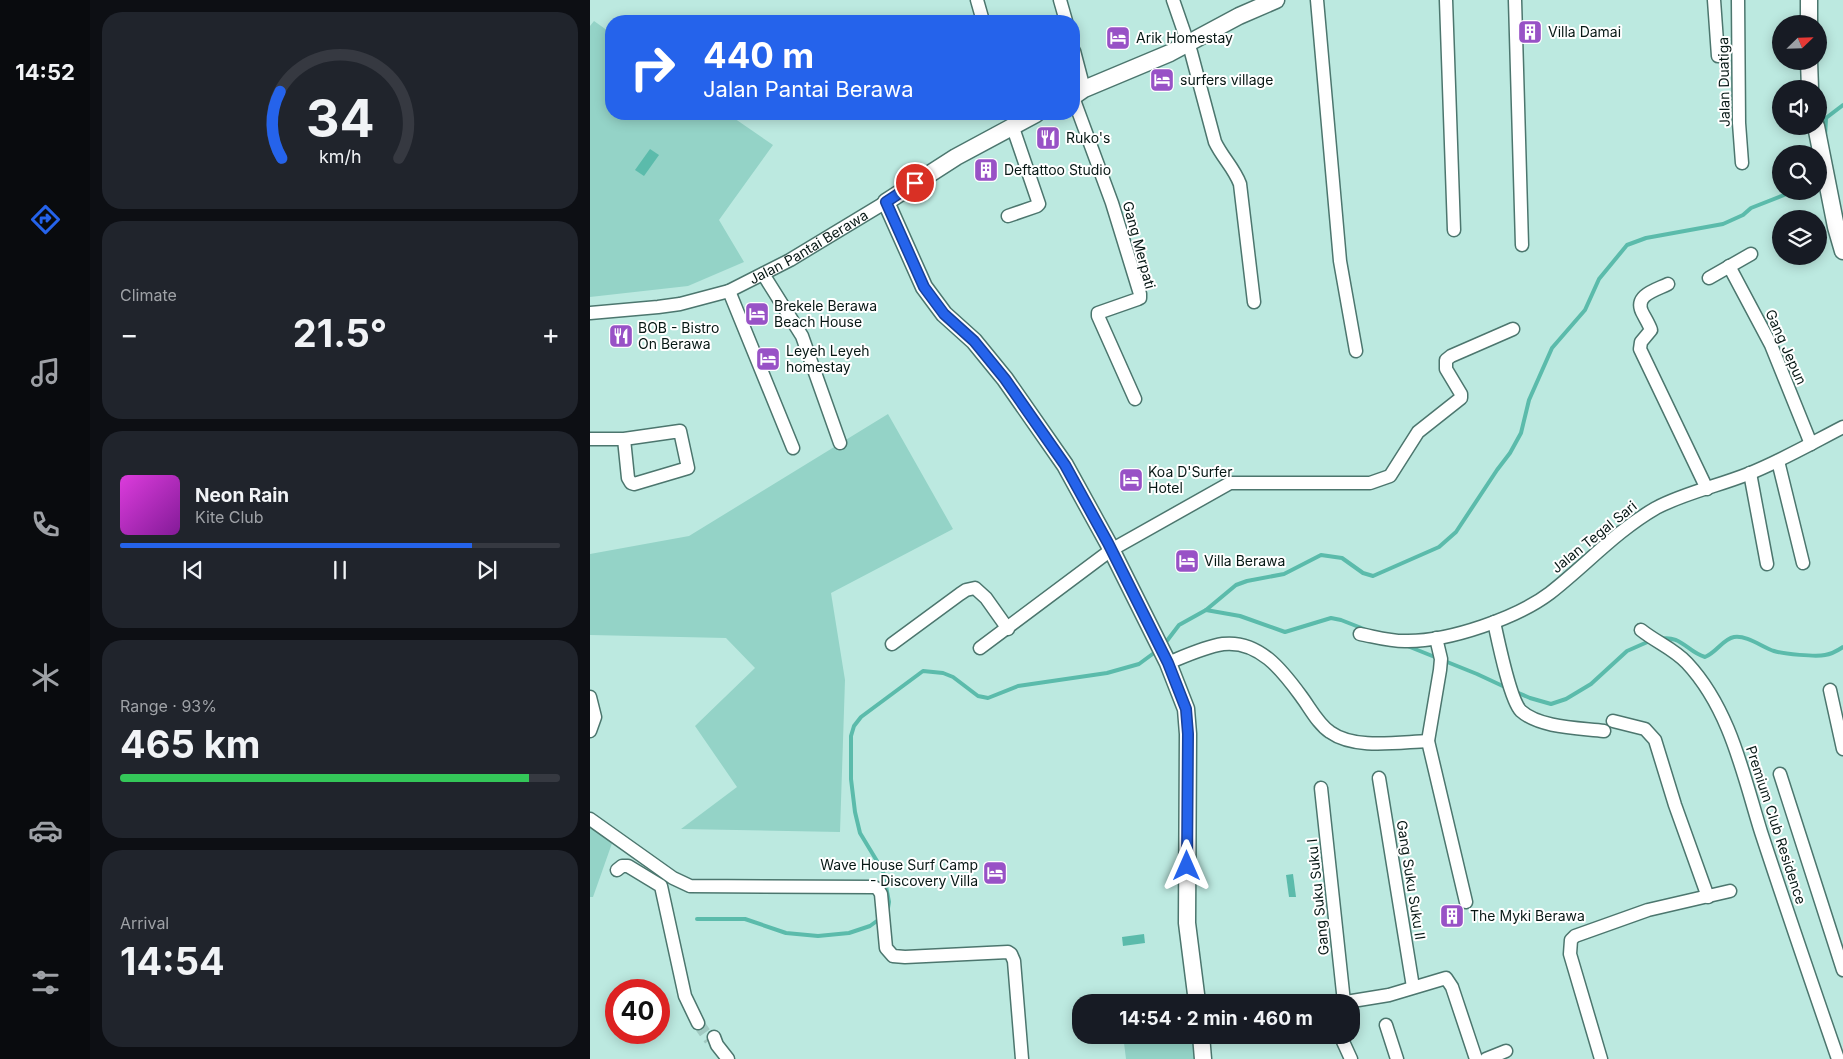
<!DOCTYPE html>
<meta charset="utf-8">
<style>
body{margin:0;font-family:Inter,sans-serif;background:#20242c;color:#f1f3f6;height:100vh;display:flex;flex-direction:column;font-size:19px;white-space:nowrap}
*{box-sizing:border-box;margin:0}
p{font-size:16px;color:#9ea1a6}
.icon{flex:none;width:28px;height:28px;fill:none;stroke:currentColor;stroke-width:2;stroke-linecap:round;stroke-linejoin:round}
.map{position:relative;flex:1;overflow:hidden}
.drawer{display:flex;flex-direction:column;gap:12px;padding:12px;background:#0d0f14;width:500px}
.drawer>*{flex:none}
.banner{position:absolute;left:15px;top:15px;width:475px;height:105px;border-radius:20px;box-shadow:0 2px 12px #0003;background:#2563eb;color:#fff;overflow:hidden}
.needle{width:32px;rotate:67deg}
.controls{position:absolute;left:1182px;top:15px;display:grid;gap:10px}
.controls a{display:grid;place-items:center;width:55px;height:55px;border-radius:50%;background:#171b24;box-shadow:0 2px 12px #0003;font-size:25px}
.speed{position:absolute;left:15px;top:979px;display:flex;gap:10px;font-size:25px;font-weight:700;text-align:center}
.speed>*{display:grid;place-content:center;width:65px;height:65px;border-radius:50%;background:#171b24;box-shadow:0 2px 12px #0003;line-height:1}
.speed .limit{border:8px solid #d22;background:#fff;color:#111}
.pin{position:absolute;display:grid;place-items:center;width:42px;height:42px;color:#fff;margin:-21px;border:2px solid #fff;border-radius:50%;box-shadow:0 1px 5px #0007}
.me{position:absolute;width:55px;margin:-28px;rotate:0deg;stroke-linejoin:round;filter:drop-shadow(0 0 4px #0008)}
.turn{display:flex;align-items:center;gap:18px;height:105px;padding:0 15px;font-size:22px}
.turn .icon{width:65px;height:65px;stroke-width:2.5}
.turn b{display:block;font-size:35px;line-height:42px}
.big{font-size:38px;font-weight:700;line-height:1.1}
.drawer .tile{flex:1;display:flex;flex-direction:column;justify-content:center;gap:8px;min-width:0;padding:0 18px;border-radius:20px;background:#20242c}
.drawer .dial{align-items:center;gap:0}
.dial svg{height:130px;overflow:visible;fill:none;stroke:#363941;stroke-width:7;stroke-linecap:round;text-anchor:middle}
.dial text{fill:#f1f3f6;stroke:none}
.song{display:flex;align-items:center;gap:15px}
.cover{width:60px;height:60px;border-radius:8px;background:linear-gradient(135deg,hsl(300 70% 55%),hsl(290 70% 35%))}
.played{height:5px;border-radius:2px;background:linear-gradient(90deg,#2563eb 80%,#363941 80%)}
.keys{display:flex;justify-content:space-around;direction:ltr}
.heat{display:flex;justify-content:space-between;align-items:center;font-size:28px;direction:ltr}
.charge{height:8px;border-radius:4px;background:linear-gradient(90deg,#34c759 93%,#363941 0)}
.trip{position:absolute;left:482px;top:994px;width:288px;height:50px;border-radius:20px;background:#171b24;box-shadow:0 2px 12px #0003;font-weight:700;line-height:50px;text-align:center}
main{display:flex;flex:1;min-height:0}
.tabs{display:flex;flex-direction:column;width:90px;justify-content:space-around;align-items:center;background:#090b0e;color:#9ea1a6}
.tabs .icon{width:35px;height:35px}
.tabs .active{color:#2563eb}
.tabs b{font-size:22px;color:#f1f3f6}
.map>svg:first-child{display:block}
.green{fill:#94d3c7}
.water{fill:#5bbbab}
.lines{fill:none;stroke-linecap:round;stroke-linejoin:round}
.stream{stroke:#5bbbab;stroke-width:4}
.minor-tunnel{stroke:#a1cac2;stroke-width:12;stroke-dasharray:12 6;stroke-linecap:butt}
.minor-casing{stroke:#4c766e;stroke-width:15}
.tertiary-casing{stroke:#4c766e;stroke-width:19}
.minor{stroke:#fff;stroke-width:12}
.tertiary{stroke:#fff;stroke-width:16}
.route-casing{stroke:#184099;stroke-width:12}
.route{stroke:#2563eb;stroke-width:9}
.labels{text-anchor:middle;stroke-width:4;stroke-linejoin:round;paint-order:stroke}
.poi-label{font-size:14px;fill:#071815;stroke:#fff;text-anchor:start}
.street-label{font-size:14px;fill:#071815;stroke:#fff}
</style>
<main>
<nav class="tabs">
<b>14:52</b>
<svg class="icon active" aria-label="directions" viewBox="0 0 24 24"><path d="M12 3l9 9-9 9-9-9zM9 14v-3h6M13 9l2 2-2 2"/></svg>
<svg class="icon" aria-label="music" viewBox="0 0 24 24"><path d="M9 18V5l10-2v13"/><circle cx="6" cy="18" r="3"/><circle cx="16" cy="16" r="3"/></svg>
<svg class="icon" aria-label="phone" viewBox="0 0 24 24"><path d="M5 4h4l2 5-3 2q2 4 5 5l2-3 5 2v4C11 20 4 13 5 4z"/></svg>
<svg class="icon" aria-label="climate" viewBox="0 0 24 24"><path d="M12 3v18M4 7l16 10M4 17L20 7"/></svg>
<svg class="icon" aria-label="car" viewBox="0 0 24 24"><path d="M5 17H2v-5l4-1 3-4h7l3 4 3 1v5h-3M9 17h6M6 11h13"/><circle cx="7" cy="17" r="2"/><circle cx="17" cy="17" r="2"/></svg>
<svg class="icon" aria-label="filters" viewBox="0 0 24 24"><path d="M4 7h16M4 17h16"/><circle cx="9" cy="7" r="2"/><circle cx="15" cy="17" r="2"/></svg>
</nav>
<section class="drawer">
<div class="tile dial"><svg viewBox="0 0 100 80">
<path d="M14 69A42 42 0 1 1 86 69"/>
<path d="M14 69A42 42 0 0 1 13 28" stroke="#2563eb"/>
<text x="50" y="56" font-size="32" font-weight="700">34</text>
<text x="50" y="72" font-size="11">km/h</text>
</svg></div>
<div class="tile"><p>Climate</p>
<div class="heat"><a>−</a><b class="big">21.5°</b><a>+</a></div>
</div>
<div class="tile">
<div class="song"><i class="cover"></i><div><b>Neon Rain</b><p>Kite Club</p></div></div>
<div class="played"></div>
<div class="keys"><svg class="icon" aria-label="previous" viewBox="0 0 24 24"><path d="M18 5L8 12l10 7zM5 5v14"/></svg><svg class="icon" aria-label="pause" viewBox="0 0 24 24"><path d="M8 5v14M16 5v14"/></svg><svg class="icon" aria-label="next" viewBox="0 0 24 24"><path d="M6 5l10 7-10 7zM19 5v14"/></svg></div>
</div>
<div class="tile"><p>Range · 93%</p><b class="big">465 km</b><div class="charge"></div></div>
<div class="tile"><p>Arrival</p><b class="big">14:54</b></div>
</section>
<div class="map">
<svg width="1253" height="1059" viewBox="0 0 1253 1059">
<rect width="100%" height="100%" fill="#bce9e0"/>
<g class="green">
<path d="M4,21L21,33V114H138L183,145L129,220L154,262L98,286L0,297V26Z"/>
<path d="M298,414L363,529L241,593L255,680L250,832L91,829L147,787L105,726L165,668L136,638L0,635V554L99,536Z"/>
<path d="M0,814L26,832L3,897H0Z"/>
<path d="M533,1035H607L610,1059H536Z"/>
</g>
<g class="water">
<path d="M60,149L69,155L54,176L45,170Z"/>
<path d="M703,874L706,897H699L696,875Z"/>
<path d="M554,934L555,943L533,946L532,937Z"/>
</g>
<g class="lines">
<g class="stream">
<path d="M1235,137L1236,118L1253,105"/>
<path d="M616,610L646,585L657,581L694,574L731,555L752,558L773,573L783,576L849,547L866,532L907,470L920,453L931,433L939,400L962,348L995,310L1009,279L1037,245L1056,238L1133,224L1153,215L1161,208L1204,191"/>
<path d="M1069,639C1091,634 1097,652 1115,657C1127,652 1133,639 1144,637C1157,635 1172,647 1184,651C1193,654 1226,657 1235,655C1242,654 1247,651 1253,647"/>
<path d="M815,645L887,674L917,688"/>
<path d="M573,646L589,625L616,610L650,616L695,632L741,618L751,620L774,629"/>
<path d="M926,692L940,698L961,704L976,699L1001,684L1037,651L1062,640"/>
<path d="M298,908L299,902L293,871L270,833L265,812L261,779V736L264,726L271,717L333,671L353,673L363,677L388,696L398,698L428,686L517,673L549,664L568,650"/>
<path d="M107,919H155L196,933L228,936L259,933L280,926L291,918"/>
</g>
<path class="minor-tunnel" d="M108,1023L120,1040"/>
<defs>
<g id="minor">
<path d="M387,0L393,21"/>
<path d="M470,0L476,21"/>
<path d="M583,0L601,52L625,142C632,157 644,168 650,184L664,302"/>
<path d="M727,0L750,261L766,351"/>
<path d="M856,0L864,230"/>
<path d="M925,0L932,245"/>
<path d="M1124,0L1128,56"/>
<path d="M1148,0L1149,123L1152,163"/>
<path d="M484,51L494,89"/>
<path d="M484,100L522,203L550,294V298L548,299L508,313V316L545,399"/>
<path d="M418,216L447,206L449,204L422,125"/>
<path d="M1139,266L1181,345L1221,444"/>
<path d="M173,274L212,336L250,443"/>
<path d="M1119,278L1161,254"/>
<path d="M1078,284C1066,290 1044,295 1052,312C1055,318 1059,324 1061,330L1051,342L1050,349L1117,489"/>
<path d="M139,291L203,448"/>
<path id="s1" d="M0,313L68,307L90,304L139,291L200,260L296,202"/>
<path d="M0,439H34L90,431L98,468L44,484L41,483L38,478L34,439"/>
<path d="M1188,461L1213,563"/>
<path d="M1160,473L1177,564"/>
<path d="M904,622C908,640 920,700 931,711C950,728 990,728 1014,731"/>
<path d="M1051,630C1066,642 1084,649 1097,663C1140,709 1153,774 1171,832C1196,908 1222,984 1248,1059"/>
<path d="M770,634C786,637 802,642 818,641C860,641 927,618 960,593C996,565 1026,531 1066,508C1094,493 1128,486 1158,474C1191,461 1222,443 1253,427"/>
<path d="M846,638L851,659L850,670L838,741L876,902"/>
<path d="M302,644L370,594L376,590L385,588L396,598L418,629"/>
<path d="M390,648L521,550L640,483H780L800,476L828,432L871,398V394L856,369V360L861,356L923,329"/>
<path d="M578,663C595,656 614,647 633,644C669,640 692,670 711,696C720,708 728,724 740,732C765,750 809,742 838,741"/>
<path d="M1240,690L1253,749"/>
<path d="M0,697L5,717L0,731"/>
<path d="M1023,721L1055,729L1065,740L1085,805L1118,897"/>
<path d="M1190,774L1253,970"/>
<path d="M789,778L823,987"/>
<path d="M731,788L754,1002"/>
<path d="M0,819L83,878L100,886L284,887L288,889L291,894L296,948L303,956L315,957L418,952L421,954L424,961L432,1059"/>
<path d="M27,870L32,866H38L71,886L95,996L108,1023"/>
<path d="M756,1002L799,995L856,978L862,987L886,1059"/>
<path d="M796,1025L807,1059"/>
<path d="M750,1035L761,1059"/>
<path d="M124,1037L127,1045L138,1059"/>
<path d="M896,1059L916,1051"/>
<path d="M1011,1059L980,954L981,940L985,936L1058,910L1140,891"/>
</g>
<g id="tertiary">
<path d="M1219,24V0"/>
<path d="M1219,61L1220,89"/>
<path d="M484,96L494,89L580,53L649,16L686,0"/>
<path d="M446,114L366,157L296,202L334,287L354,314L384,341L415,379L475,465L518,543L578,663L596,709L598,734L597,923L607,1002"/>
<path d="M1226,126L1246,227L1253,251"/>
<path d="M611,1035L613,1059"/>
</g>
</defs>
<use href="#minor" class="minor-casing"/>
<use href="#tertiary" class="tertiary-casing"/>
<use href="#minor" class="minor"/>
<use href="#tertiary" class="tertiary"/>
</g>
<g class="lines">
<defs>
<path id="route" d="M325,183L296,202L334,287L354,314L384,341L415,379L475,465L518,543L578,663L596,709L598,734L597,866"/>
</defs>
<use href="#route" class="route-casing"/>
<use href="#route" class="route"/>
</g>
<defs>
<symbol id="building-square" viewBox="-11 -11 22 22"><rect x="-9" y="-9" width="18" height="18" rx="4" fill="#9852c6" stroke="#fff"/><path d="M-4-6H4V6H1V3H-1V6H-4ZM-2.5-4.3h1.7v1.8h-1.7ZM.8-4.3h1.7v1.8H.8ZM-2.5-1h1.7V.8h-1.7ZM.8-1h1.7V.8H.8Z" fill="#fff"/></symbol>
<symbol id="hotel-square" viewBox="-11 -11 22 22"><rect x="-9" y="-9" width="18" height="18" rx="4" fill="#9852c6" stroke="#fff"/><path d="M-6-4.5h1.5V1H6V5H4.5V3h-9V5H-6ZM-4 0a1.8 1.8 0 1 1 3.6 0ZM.5 0V-2.5h3Q6-2.5 6 0Z" fill="#fff"/></symbol>
<symbol id="restaurant-square" viewBox="-11 -11 22 22"><rect x="-9" y="-9" width="18" height="18" rx="4" fill="#9852c6" stroke="#fff"/><path d="M-5-6h1v4h1v-4h1v4h1v-4h1v5L-1.5 .5V6h-2V.5L-5-1ZM5-6V6H3V1.5H1.5Q1.5-4 5-6Z" fill="#fff"/></symbol>
</defs>
<g fill-rule="evenodd">
<use href="#building-square" x="926" y="18" width="28" height="28"/>
<use href="#hotel-square" x="514" y="24" width="28" height="28"/>
<use href="#hotel-square" x="558" y="66" width="28" height="28"/>
<use href="#restaurant-square" x="444" y="124" width="28" height="28"/>
<use href="#building-square" x="382" y="156" width="28" height="28"/>
<use href="#hotel-square" x="153" y="300" width="28" height="28"/>
<use href="#restaurant-square" x="17" y="322" width="28" height="28"/>
<use href="#hotel-square" x="164" y="345" width="28" height="28"/>
<use href="#hotel-square" x="527" y="466" width="28" height="28"/>
<use href="#hotel-square" x="583" y="547" width="28" height="28"/>
<use href="#hotel-square" x="391" y="859" width="28" height="28"/>
<use href="#building-square" x="848" y="902" width="28" height="28"/>
</g>
<g class="labels">
<g class="poi-label">
<text x="958" y="37">Villa Damai</text>
<text x="546" y="43">Arik Homestay</text>
<text x="590" y="85">surfers village</text>
<text x="476" y="143">Ruko's</text>
<text x="414" y="175">Deftattoo Studio</text>
<text x="184" y="311">Brekele Berawa<tspan x="184" dy="16">Beach House</tspan></text>
<text x="48" y="333">BOB - Bistro<tspan x="48" dy="16">On Berawa</tspan></text>
<text x="196" y="356">Leyeh Leyeh<tspan x="196" dy="16">homestay</tspan></text>
<text x="558" y="477">Koa D'Surfer<tspan x="558" dy="16">Hotel</tspan></text>
<text x="614" y="566">Villa Berawa</text>
<text x="388" y="870" text-anchor="end">Wave House Surf Camp<tspan x="388" dy="16">- Discovery Villa</tspan></text>
<text x="880" y="921">The Myki Berawa</text>
</g>
<g class="street-label">
<text transform="translate(1134 82) rotate(-91)" y="5">Jalan Duatiga</text>
<text transform="translate(549 245) rotate(75)" y="5">Gang Merpati</text>
<text dy="5" stroke="none"><textPath href="#s1" startOffset="232">Jalan Pantai Berawa</textPath></text>
<text transform="translate(1196 347) rotate(66)" y="5">Gang Jepun</text>
<text transform="translate(1004 537) rotate(-39)" y="5">Jalan Tegal Sari</text>
<text transform="translate(1186 825) rotate(72)" y="5">Premium Club Residence</text>
<text transform="translate(821 880) rotate(81)" y="5">Gang Suku Suku II</text>
<text transform="translate(728 897) rotate(-96)" y="5">Gang Suku Suku I</text>
</g>
</g>
</svg>
<div class="controls">
<a><svg class="needle" viewBox="-14 -14 28 28"><path d="M0-13l5 13h-10z" fill="#e53935"/><path d="M0 13l5-13h-10z" fill="#9ea1a6"/></svg></a>
<a><svg class="icon" aria-label="sound" viewBox="0 0 24 24"><path d="M4 9h4l5-4v14l-5-4H4zM17 9q2 3 0 6"/></svg></a>
<a><svg class="icon" aria-label="search" viewBox="0 0 24 24"><circle cx="10" cy="10" r="6"/><path d="M15 15l6 6"/></svg></a>
<a><svg class="icon" aria-label="layers" viewBox="0 0 24 24"><path d="M12 4l9 5-9 5-9-5zM3 14l9 5 9-5"/></svg></a>
</div>
<div class="speed"><div class="limit">40</div></div>
<div class="pin" style="left:325px;top:183px;background:#d93025"><svg class="icon" aria-label="arrive" viewBox="0 0 24 24"><path d="M6 21V4h12l-3 4 3 4H6"/></svg></div>
<svg class="me" style="left:597px;top:866px" viewBox="-20 -20 40 40"><path d="M0-17L14 15 0 8-14 15z" fill="#2563eb" stroke="#fff" stroke-width="4"/></svg>
<div class="trip">14:54 · 2 min · 460 m</div>
<div class="banner">
<div class="turn"><svg class="icon" aria-label="right" viewBox="0 0 24 24"><path d="M7 20v-9h11M14 6l5 5-5 5"/></svg><div><b>440 m</b>Jalan Pantai Berawa</div></div>
</div>
</div>
</main>
